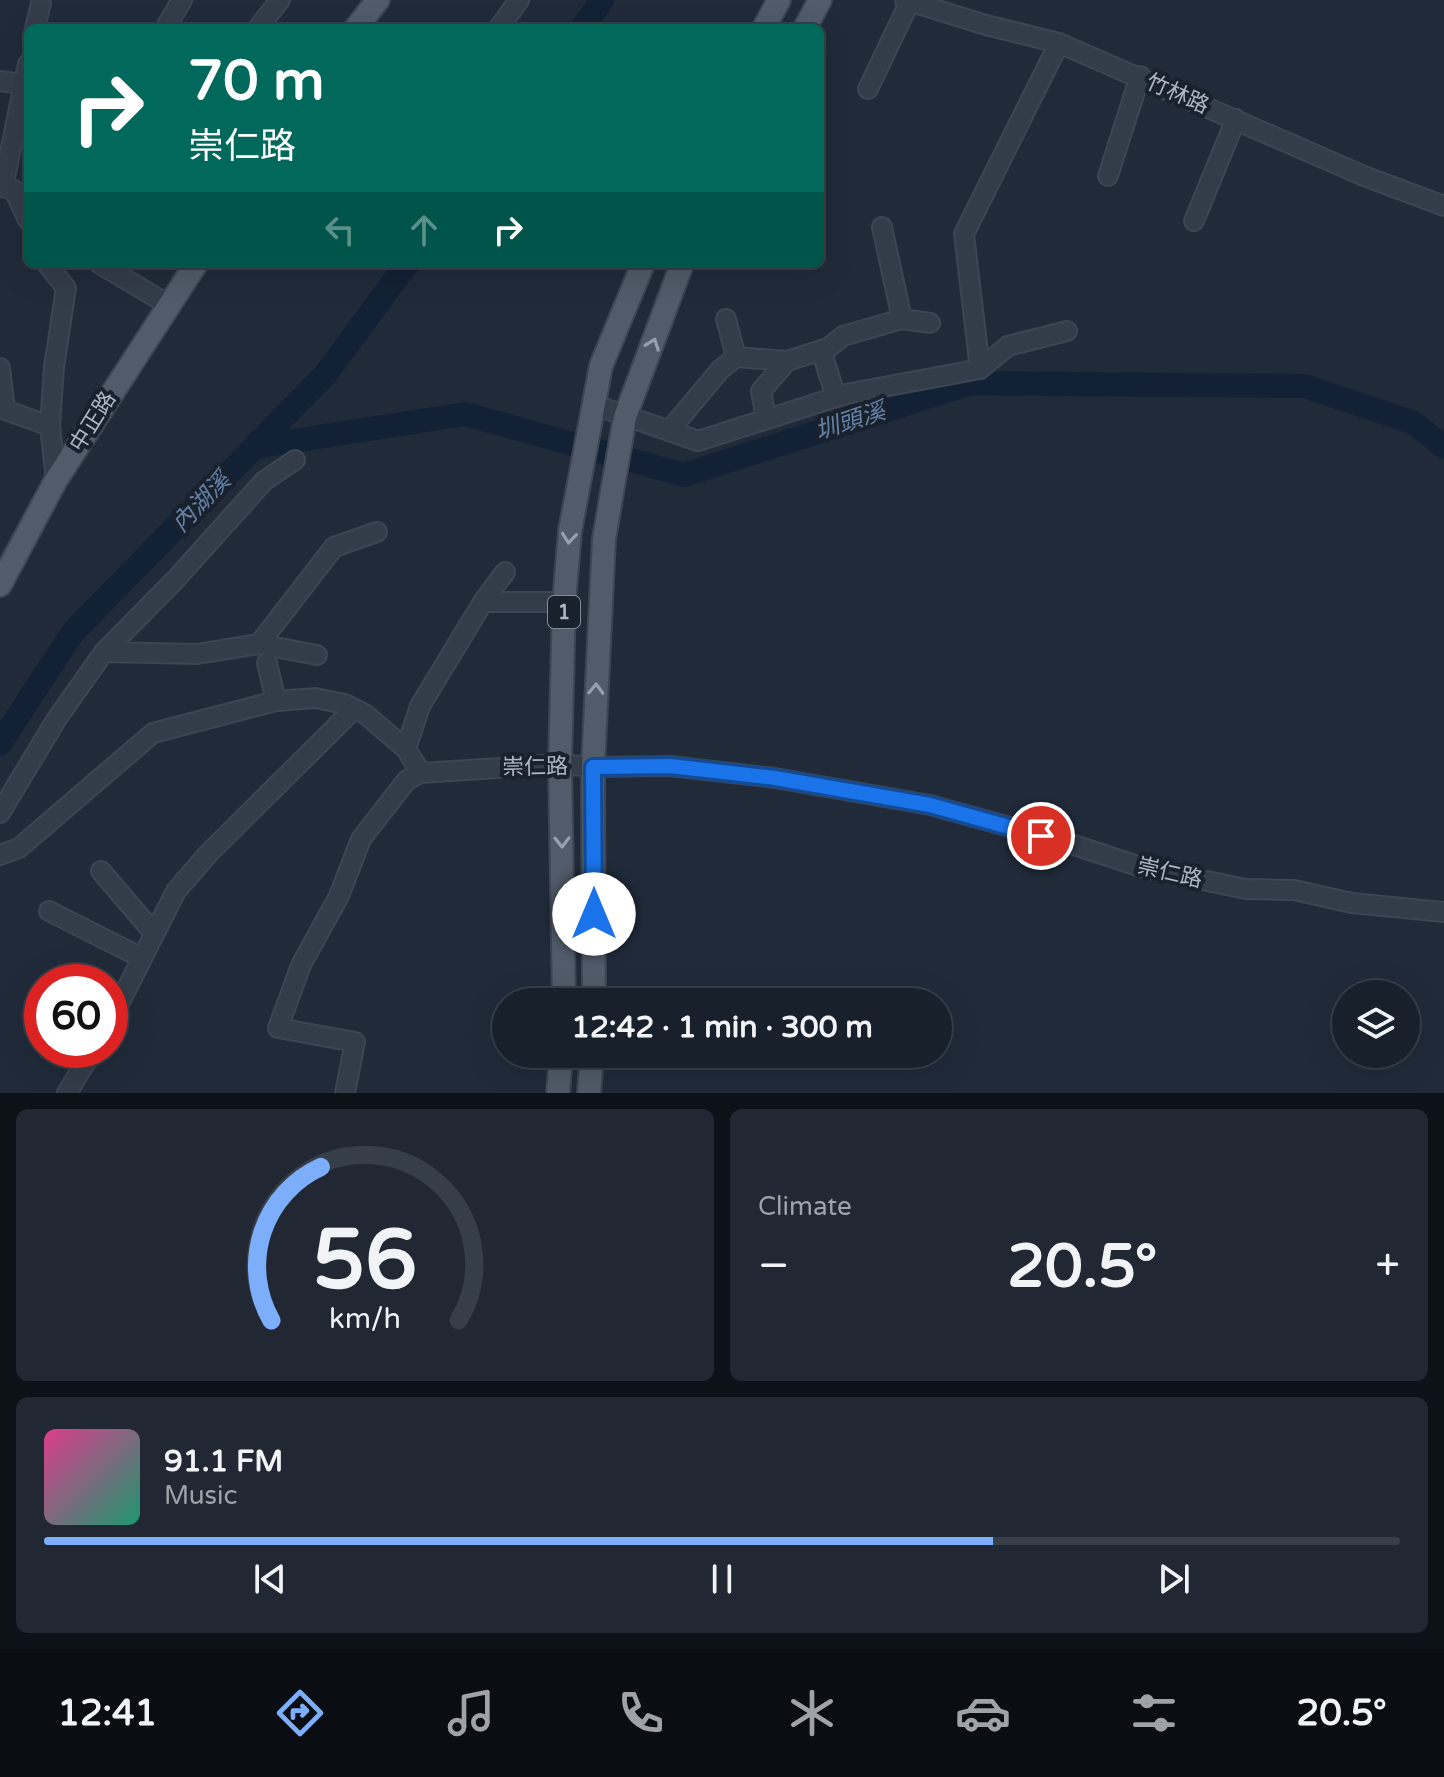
<!DOCTYPE html>
<meta charset="utf-8">
<style>
body{margin:0;font-family:"Varela Round","Noto Sans TC",sans-serif;background:#212833;color:#f1f3f6;height:100vh;display:flex;flex-direction:column;font-size:30px;white-space:nowrap}
*{box-sizing:border-box;margin:0}
p{font-size:26px;color:#9fa3a9}
.icon{flex:none;width:44px;height:44px;fill:none;stroke:currentColor;stroke-width:2;stroke-linecap:round;stroke-linejoin:round}
.map{position:relative;height:1093px;overflow:hidden}
.sheet{display:flex;flex-direction:column;gap:16px;padding:16px;background:#0d1218;flex:1}
.sheet>*{flex:none}
.hud{position:absolute;left:24px;top:24px;width:800px;height:244px;border-radius:12px;box-shadow:0 8px 32px #0002,0 0 0 2px #363e47;background:#00695c;color:#fff;overflow:hidden}
.controls{position:absolute;left:1332px;top:980px;display:grid;gap:16px}
.controls a{display:grid;place-items:center;width:88px;height:88px;border-radius:50%;background:#18202b;box-shadow:0 8px 32px #0002,0 0 0 2px #363e47;font-size:40px}
.speed{position:absolute;left:24px;top:964px;display:flex;gap:16px;font-size:40px;font-weight:700;text-align:center}
.speed>*{display:grid;place-content:center;width:104px;height:104px;border-radius:50%;background:#18202b;box-shadow:0 8px 32px #0002,0 0 0 2px #363e47;line-height:1}
.speed .limit{border:12px solid #d22;background:#fff;color:#111}
.pin{position:absolute;display:grid;place-items:center;width:68px;height:68px;color:#fff;margin:-34px;border:4px solid #fff;border-radius:50%;box-shadow:0 2px 8px #0007}
.me{position:absolute;width:88px;margin:-44px;rotate:0deg;stroke-linejoin:round;filter:drop-shadow(0 0 6px #0008)}
.turn{display:flex;align-items:center;gap:28px;height:168px;padding:0 32px;font-size:36px}
.turn .icon{width:104px;height:104px;stroke-width:2.5}
.turn b{display:block;font-size:56px;line-height:68px}
.lanes{display:flex;align-items:center;height:76px;padding:0 32px;background:#0003;justify-content:center;gap:40px;direction:ltr}
.lanes .off{opacity:.35}
.big{font-size:60px;font-weight:800;line-height:1.1}
.sheet .widget{flex:1;display:flex;flex-direction:column;justify-content:center;gap:12px;min-width:0;padding:0 28px;border-radius:12px;background:#212833}
.sheet .dial{align-items:center;gap:0}
.dial svg{height:208px;overflow:visible;fill:none;stroke:#363e47;stroke-width:7;stroke-linecap:round;text-anchor:middle}
.dial text{fill:#f1f3f6;stroke:none}
.song{display:flex;align-items:center;gap:24px}
.cover{width:96px;height:96px;border-radius:12px;background:linear-gradient(135deg,hsl(330 70% 55%),hsl(160 70% 35%))}
.played{height:8px;border-radius:4px;background:linear-gradient(90deg,#7caefc 70%,#363e47 70%)}
.keys{display:flex;justify-content:space-around;direction:ltr}
.heat{display:flex;justify-content:space-between;align-items:center;font-size:44px;direction:ltr}
.sheet .tiles{flex:1;display:grid;gap:16px;grid-template-columns:1fr 1fr}
.widget:last-child{grid-column:span 2}
.trip{position:absolute;left:492px;top:988px;width:460px;height:80px;border-radius:40px;background:#18202b;box-shadow:0 8px 32px #0002,0 0 0 2px #363e47;font-weight:800;line-height:80px;text-align:center}
.tab-bar{display:flex;height:128px;justify-content:space-around;align-items:center;background:#0a0d11;color:#9fa3a9}
.tab-bar .icon{width:56px;height:56px}
.tab-bar .active{color:#7caefc}
.tab-bar b{font-size:36px;color:#f1f3f6}
.map>svg:first-child{display:block}
.lines{fill:none;stroke-linecap:round;stroke-linejoin:round}
.river{stroke:#132136;stroke-width:24}
.minor-casing{stroke:#3d4552;stroke-width:22}
.major-casing{stroke:#3d4552;stroke-width:26}
.minor{stroke:#333c49;stroke-width:18}
.major{stroke:#515b69;stroke-width:22}
.oneway{stroke:#96a0af}
.route-casing{stroke:#114b97;stroke-width:20}
.route{stroke:#1a73e8;stroke-width:14}
.labels{text-anchor:middle;stroke-width:8;stroke-linejoin:round;paint-order:stroke}
.shield{fill:#19212d;stroke:#818a98;stroke-width:2}
.shield-label{font-size:20px;font-weight:bold;fill:#adb7c6}
.street-label{font-size:22px;fill:#adb7c6;stroke:#19212d}
.water-label{font-size:24px;font-style:italic;fill:#6581a6;stroke:#19212d}
</style>
<div class="map">
<svg width="1444" height="1093" viewBox="0 0 1444 1093">
<rect width="100%" height="100%" fill="#202a39"/>
<g class="lines">
<g class="river">
<path d="M582,28L602,0"/>
<path d="M255,447L465,414L684,475L971,383L1305,386L1414,423L1444,447"/>
<path d="M0,744L73,632L325,375L407,264"/>
</g>
<defs>
<g id="minor">
<path d="M905,0L986,25L1059,43L1364,176L1444,206"/>
<path d="M35,28L41,3"/>
<path d="M165,28L182,0"/>
<path d="M258,28L280,0"/>
<path d="M499,28L519,0"/>
<path d="M0,81L28,85"/>
<path d="M868,89L910,1"/>
<path d="M1108,176L1140,76"/>
<path d="M0,186L14,190L28,220"/>
<path d="M3,187L28,64"/>
<path d="M1194,221L1236,119"/>
<path d="M47,264L66,288L54,367L50,426L56,480"/>
<path d="M100,264L169,305"/>
<path d="M726,319L736,357"/>
<path d="M902,319L930,323"/>
<path d="M821,350L836,397"/>
<path d="M0,368L5,410L50,426"/>
<path d="M980,369L964,234L1059,43"/>
<path d="M592,404L698,441L846,394L980,369L1008,346L1067,331"/>
<path d="M766,419L761,391L787,361"/>
<path d="M669,431L720,370L736,357L787,361L828,348L843,336L902,319L882,227"/>
<path d="M483,602L505,572"/>
<path d="M259,644L317,655"/>
<path d="M104,652L197,654L259,644L334,547L377,532"/>
<path d="M267,663L276,701"/>
<path d="M406,749L420,706L483,602H564"/>
<path d="M0,813L56,720L104,652L175,580L264,481L295,460"/>
<path d="M0,855L19,848L153,733L276,701L315,698L345,704L365,714L406,749L421,773"/>
<path d="M101,871L153,932"/>
<path d="M49,911L142,958"/>
<path d="M110,1022L176,891L208,854L354,709"/>
<path d="M67,1093L93,1050"/>
<path d="M345,1093L355,1042L278,1028L301,965L339,896L361,839L407,780L421,773L560,764L593,767L670,766L775,778L930,805L1065,842L1144,868L1246,889L1294,890L1352,903L1444,912"/>
</g>
<g id="major">
<path d="M356,28L378,0"/>
<path d="M764,28L779,0"/>
<path d="M805,28L820,0"/>
<path d="M0,585L56,480L196,264"/>
<path d="M564,1002L560,764L564,602L570,531L601,366L643,264"/>
<path d="M594,1002L593,767L604,539L625,417L682,264"/>
<path d="M558,1093L561,1054"/>
<path d="M589,1093L592,1054"/>
</g>
</defs>
<use href="#minor" class="minor-casing"/>
<use href="#major" class="major-casing"/>
<use href="#minor" class="minor"/>
<use href="#major" class="major"/>
</g>
<defs><path id="oneway-chevron" d="M-2-3.5L2.5 0L-2 3.5" fill="none" stroke-width="1.6" stroke-linecap="round" stroke-linejoin="round" transform="scale(2)"/></defs>
<g class="oneway">
<use href="#oneway-chevron" transform="translate(653 344) rotate(-70)"/>
<use href="#oneway-chevron" transform="translate(569 538) rotate(96)"/>
<use href="#oneway-chevron" transform="translate(596 689) rotate(-88)"/>
<use href="#oneway-chevron" transform="translate(562 842) rotate(89)"/>
</g>
<g class="lines">
<defs>
<path id="route" d="M594,914L593,767L670,766L775,778L930,805L1041,836"/>
</defs>
<use href="#route" class="route-casing"/>
<use href="#route" class="route"/>
</g>
<g class="labels">
<rect class="shield" x="548" y="596" width="32" height="32" rx="6"/>
<g class="shield-label">
<text x="564" y="619">1</text>
</g>
<g class="street-label">
<text transform="translate(1178 93) rotate(24)" y="8">竹林路</text>
<text transform="translate(92 421) rotate(-58)" y="8">中正路</text>
<text transform="translate(535 766) rotate(-1)" y="8">崇仁路</text>
<text transform="translate(1170 872) rotate(13)" y="8">崇仁路</text>
</g>
<g class="water-label">
<text transform="translate(850 421) rotate(-18)" y="8">圳頭溪</text>
<text transform="translate(201 502) rotate(-46)" y="8">內湖溪</text>
</g>
</g>
</svg>
<div class="controls">
<a><svg class="icon" aria-label="layers" viewBox="0 0 24 24"><path d="M12 4l9 5-9 5-9-5zM3 14l9 5 9-5"/></svg></a>
</div>
<div class="speed"><div class="limit">60</div></div>
<div class="pin" style="left:1041px;top:836px;background:#d93025"><svg class="icon" aria-label="arrive" viewBox="0 0 24 24"><path d="M6 21V4h12l-3 4 3 4H6"/></svg></div>
<svg class="me" style="left:594px;top:914px" viewBox="-20 -20 40 40"><circle r="19" fill="#fff"/><path d="M0-13L10 11 0 6-10 11z" fill="#1a73e8"/></svg>
<div class="trip">12:42 · 1 min · 300 m</div>
<div class="hud">
<div class="turn"><svg class="icon" aria-label="right" viewBox="0 0 24 24"><path d="M7 20v-9h11M14 6l5 5-5 5"/></svg><div><b>70 m</b>崇仁路</div></div>
<div class="lanes"><svg class="icon off" aria-label="left" viewBox="0 0 24 24"><path d="M17 20v-9H6M10 6l-5 5 5 5"/></svg><svg class="icon off" aria-label="ahead" viewBox="0 0 24 24"><path d="M12 20V5M6 11l6-6 6 6"/></svg><svg class="icon" aria-label="right" viewBox="0 0 24 24"><path d="M7 20v-9h11M14 6l5 5-5 5"/></svg></div>
</div>
</div>
<section class="sheet">
<div class="tiles">
<div class="widget dial"><svg viewBox="0 0 100 80">
<path d="M14 69A42 42 0 1 1 86 69"/>
<path d="M14 69A42 42 0 0 1 33 10" stroke="#7caefc"/>
<text x="50" y="56" font-size="32" font-weight="700">56</text>
<text x="50" y="72" font-size="11">km/h</text>
</svg></div>
<div class="widget"><p>Climate</p>
<div class="heat"><a>−</a><b class="big">20.5°</b><a>+</a></div>
</div>
<div class="widget">
<div class="song"><i class="cover"></i><div><b>91.1 FM</b><p>Music</p></div></div>
<div class="played"></div>
<div class="keys"><svg class="icon" aria-label="previous" viewBox="0 0 24 24"><path d="M18 5L8 12l10 7zM5 5v14"/></svg><svg class="icon" aria-label="pause" viewBox="0 0 24 24"><path d="M8 5v14M16 5v14"/></svg><svg class="icon" aria-label="next" viewBox="0 0 24 24"><path d="M6 5l10 7-10 7zM19 5v14"/></svg></div>
</div>
</div>
</section>
<nav class="tab-bar">
<b>12:41</b>
<svg class="icon active" aria-label="directions" viewBox="0 0 24 24"><path d="M12 3l9 9-9 9-9-9zM9 14v-3h6M13 9l2 2-2 2"/></svg>
<svg class="icon" aria-label="music" viewBox="0 0 24 24"><path d="M9 18V5l10-2v13"/><circle cx="6" cy="18" r="3"/><circle cx="16" cy="16" r="3"/></svg>
<svg class="icon" aria-label="phone" viewBox="0 0 24 24"><path d="M5 4h4l2 5-3 2q2 4 5 5l2-3 5 2v4C11 20 4 13 5 4z"/></svg>
<svg class="icon" aria-label="climate" viewBox="0 0 24 24"><path d="M12 3v18M4 7l16 10M4 17L20 7"/></svg>
<svg class="icon" aria-label="car" viewBox="0 0 24 24"><path d="M5 17H2v-5l4-1 3-4h7l3 4 3 1v5h-3M9 17h6M6 11h13"/><circle cx="7" cy="17" r="2"/><circle cx="17" cy="17" r="2"/></svg>
<svg class="icon" aria-label="filters" viewBox="0 0 24 24"><path d="M4 7h16M4 17h16"/><circle cx="9" cy="7" r="2"/><circle cx="15" cy="17" r="2"/></svg>
<b>20.5°</b>
</nav>
